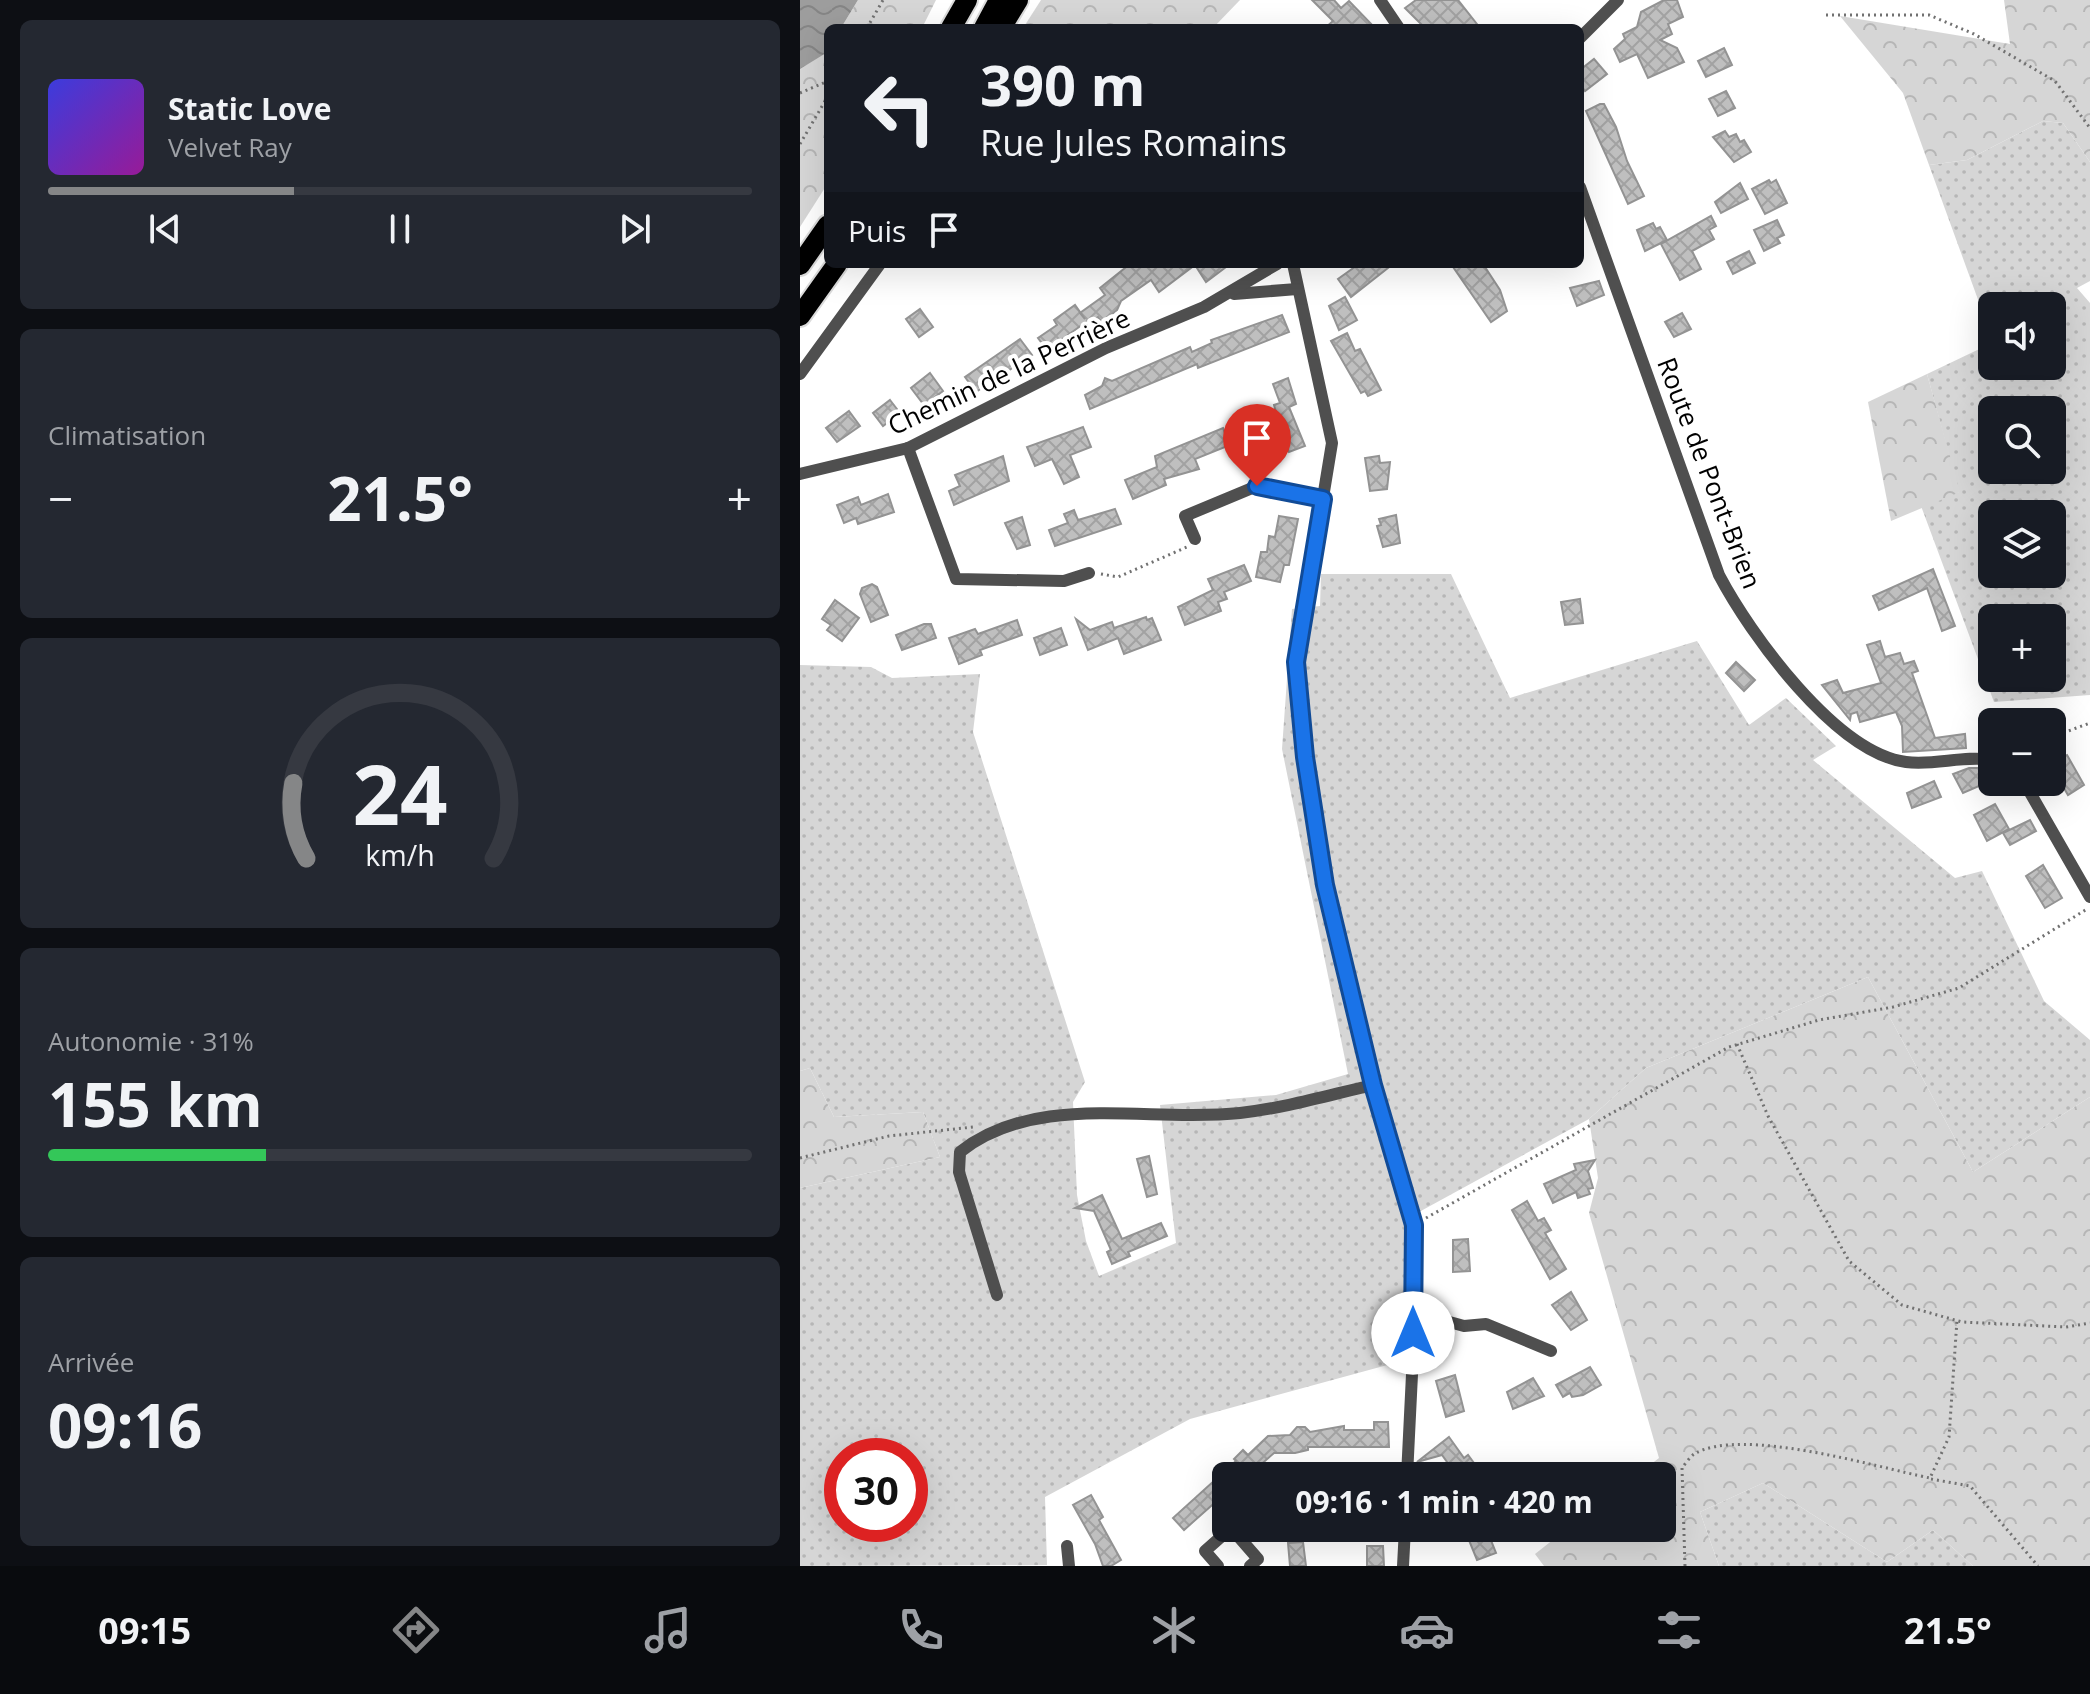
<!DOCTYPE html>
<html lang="fr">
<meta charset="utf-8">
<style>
body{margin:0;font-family:"Open Sans",sans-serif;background:#242831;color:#f1f3f6;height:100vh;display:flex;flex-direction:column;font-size:30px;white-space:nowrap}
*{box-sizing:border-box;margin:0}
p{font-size:26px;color:#9ea1a6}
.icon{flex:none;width:44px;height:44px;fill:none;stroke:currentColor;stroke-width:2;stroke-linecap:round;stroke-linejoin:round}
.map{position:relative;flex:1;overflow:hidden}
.side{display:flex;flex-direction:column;gap:20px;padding:20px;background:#0d0f14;width:800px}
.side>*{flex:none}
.hud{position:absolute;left:24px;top:24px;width:760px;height:244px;border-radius:12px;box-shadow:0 8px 32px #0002;background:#171b24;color:#f1f3f6;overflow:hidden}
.buttons{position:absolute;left:1178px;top:292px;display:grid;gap:16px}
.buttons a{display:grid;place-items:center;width:88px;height:88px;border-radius:12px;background:#171b24;box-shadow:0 8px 32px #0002;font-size:40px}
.speed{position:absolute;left:24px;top:1438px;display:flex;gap:16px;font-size:40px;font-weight:700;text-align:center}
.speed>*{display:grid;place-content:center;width:104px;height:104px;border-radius:50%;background:#171b24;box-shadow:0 8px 32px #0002;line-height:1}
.speed .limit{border:12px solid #d22;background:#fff;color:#111}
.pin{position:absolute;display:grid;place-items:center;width:68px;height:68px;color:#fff;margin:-82px -34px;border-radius:50% 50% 50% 0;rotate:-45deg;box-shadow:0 0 8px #0007}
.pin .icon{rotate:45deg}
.me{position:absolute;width:88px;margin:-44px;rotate:0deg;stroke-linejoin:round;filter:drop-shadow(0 0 6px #0008)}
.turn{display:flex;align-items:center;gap:28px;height:168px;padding:0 24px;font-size:36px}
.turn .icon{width:104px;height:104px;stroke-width:2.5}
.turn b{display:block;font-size:56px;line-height:68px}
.then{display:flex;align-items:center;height:76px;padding:0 24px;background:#0003;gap:16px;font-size:30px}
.big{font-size:60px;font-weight:700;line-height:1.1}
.side .tile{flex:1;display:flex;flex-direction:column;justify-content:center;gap:12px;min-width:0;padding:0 28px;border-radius:12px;background:#242831}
.side .dial{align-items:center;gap:0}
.dial svg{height:208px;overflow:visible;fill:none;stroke:#363941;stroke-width:7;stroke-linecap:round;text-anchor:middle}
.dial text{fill:#f1f3f6;stroke:none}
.song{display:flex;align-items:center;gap:24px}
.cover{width:96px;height:96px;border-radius:12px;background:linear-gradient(135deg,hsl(240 70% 55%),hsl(300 70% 35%))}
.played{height:8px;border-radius:4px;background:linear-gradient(90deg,#858687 35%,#363941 35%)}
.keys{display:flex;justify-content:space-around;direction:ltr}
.heat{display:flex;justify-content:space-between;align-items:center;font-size:44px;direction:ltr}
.charge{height:12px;border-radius:6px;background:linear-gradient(90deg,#34c759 31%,#363941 0)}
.trip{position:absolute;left:412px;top:1462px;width:464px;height:80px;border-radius:12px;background:#171b24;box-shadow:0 8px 32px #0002;font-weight:700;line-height:80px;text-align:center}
.dock{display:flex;height:128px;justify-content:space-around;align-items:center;background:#090b0e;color:#9ea1a6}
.dock .icon{width:56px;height:56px}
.dock .on{color:#858687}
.dock b{font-size:36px;color:#f1f3f6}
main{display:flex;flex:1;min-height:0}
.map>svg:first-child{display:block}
.grass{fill:url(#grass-dots);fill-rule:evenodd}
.forest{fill:url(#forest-crowns)}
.water{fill:url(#water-waves)}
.building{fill:url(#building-cross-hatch);stroke:#939393;stroke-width:2}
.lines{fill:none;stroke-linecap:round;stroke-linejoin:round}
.trunk-casing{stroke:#dbdbdb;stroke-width:24}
.path{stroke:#717171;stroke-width:3;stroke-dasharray:2 4;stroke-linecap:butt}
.minor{stroke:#4f4f4f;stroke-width:12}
.trunk{stroke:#000;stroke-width:20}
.route-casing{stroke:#114b97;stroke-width:20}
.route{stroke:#1a73e8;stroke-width:14}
.labels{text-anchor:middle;stroke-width:8;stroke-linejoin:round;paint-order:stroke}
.street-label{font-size:26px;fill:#000;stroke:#fff}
</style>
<main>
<section class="side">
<div class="tile">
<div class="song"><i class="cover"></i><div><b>Static Love</b><p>Velvet Ray</p></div></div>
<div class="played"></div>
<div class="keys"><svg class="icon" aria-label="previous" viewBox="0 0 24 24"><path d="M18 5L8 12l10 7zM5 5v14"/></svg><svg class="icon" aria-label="pause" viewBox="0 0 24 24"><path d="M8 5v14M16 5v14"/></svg><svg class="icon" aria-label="next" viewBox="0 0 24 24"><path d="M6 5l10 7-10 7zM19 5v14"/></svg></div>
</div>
<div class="tile"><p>Climatisation</p>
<div class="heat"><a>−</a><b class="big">21.5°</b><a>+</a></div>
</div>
<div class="tile dial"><svg viewBox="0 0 100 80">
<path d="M14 69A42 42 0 1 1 86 69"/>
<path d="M14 69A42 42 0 0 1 9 40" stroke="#858687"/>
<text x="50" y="56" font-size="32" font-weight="700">24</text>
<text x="50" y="72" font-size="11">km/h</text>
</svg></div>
<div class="tile"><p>Autonomie · 31%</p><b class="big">155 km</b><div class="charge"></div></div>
<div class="tile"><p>Arrivée</p><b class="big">09:16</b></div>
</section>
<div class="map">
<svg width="1290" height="1566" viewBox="0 0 1290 1566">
<defs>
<pattern id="grass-dots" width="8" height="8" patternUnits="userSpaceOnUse" patternTransform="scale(2)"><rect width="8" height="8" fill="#d6d6d6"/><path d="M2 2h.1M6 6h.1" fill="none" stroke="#b6b6b6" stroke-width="1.8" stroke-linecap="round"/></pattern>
<pattern id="forest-crowns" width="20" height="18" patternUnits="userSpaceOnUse" patternTransform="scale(2)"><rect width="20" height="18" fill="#d6d6d6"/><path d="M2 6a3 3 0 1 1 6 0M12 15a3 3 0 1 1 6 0" fill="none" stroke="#b6b6b6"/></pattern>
<pattern id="water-waves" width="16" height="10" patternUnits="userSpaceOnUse" patternTransform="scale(2)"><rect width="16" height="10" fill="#9d9d9d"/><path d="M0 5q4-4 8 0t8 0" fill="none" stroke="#858585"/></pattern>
<pattern id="building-cross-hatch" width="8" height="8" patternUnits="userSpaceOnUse" patternTransform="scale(2)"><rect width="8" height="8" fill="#bfbfbf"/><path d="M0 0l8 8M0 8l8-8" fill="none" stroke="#a2a2a2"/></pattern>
</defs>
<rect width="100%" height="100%" fill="#fff"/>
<g class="grass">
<path d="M1243,121L1263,123L1290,162V281L1277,288L1290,303V695L1194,702L1121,506L1159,492L1127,374L1192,343V366H1252V306H1192V338L1129,165L1167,160ZM1192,410H1252V470H1192ZM1192,514H1252V574H1192ZM1192,618H1252V678H1192Z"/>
<path d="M521,574H651L710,698L897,641L949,725L986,698L1036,746L1013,760L1155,878L1182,871L1244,1001L1290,1040V1097L1173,1172L1068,977L846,1068L789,1119L619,1212L624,1355L390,1419L245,1497L247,1565L0,1566V1188L140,1157L123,1112L34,1117L10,1068L0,1071V665L71,667L92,678L180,674L173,732L285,1082L273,1102L277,1195L286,1241L299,1276L376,1243L360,1105L476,1095L548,1074L482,749L492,609L520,606ZM42,1456H110V1524H42Z"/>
<path d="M963,1483L1087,1562L1133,1530L1173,1566H919L900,1512Z"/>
</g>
<g class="forest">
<path d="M58,0H136L122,28H41Z"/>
<path d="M241,0H440L413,28H231L225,25Z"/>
<path d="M1204,0H1290V162L1263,123L1243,121L1167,160L1129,165L1103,93L1040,16L1210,44Z"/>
<path d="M28,50V183L0,227V69Z"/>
<path d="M1127,374L1160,492L1091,521L1068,402Z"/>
<path d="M1068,977L1173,1172L1290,1097V1566H1173L1133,1530L1087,1562L963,1483L900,1512L919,1566H744L735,1554L768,1528H862V1476H836L859,1458L789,1213L798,1178L789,1119L846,1068Z"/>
<path d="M10,1068L34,1117L123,1112L140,1157L0,1188V1071Z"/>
</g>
<path class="water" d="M0,0H58L41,28H28L26,53L0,69Z"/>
<g class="building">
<path d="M512,0H534L541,8L549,1L575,28H525L533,21Z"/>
<path d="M616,0H658L680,28H625L605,8Z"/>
<path d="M864,0H877L883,17L868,24L872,34L860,40L877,48L884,62L848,78L837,54L820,62L814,49L825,39L823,34L837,27L841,12Z"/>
<path d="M924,48L932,65L906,77L898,61Z"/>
<path d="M794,59L807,74L785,91L780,85V70Z"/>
<path d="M926,91L935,108L918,116L909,99Z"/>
<path d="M800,104H804L816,127L827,161L844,196L828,204L786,111Z"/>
<path d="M925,131L929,137L936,134L940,142L944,140L951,152L934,162L913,137Z"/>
<path d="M969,180L971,183L976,180L987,203L965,214L952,189Z"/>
<path d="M940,183L948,199L921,213L915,202Z"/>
<path d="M911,216L916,226L909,230L914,239L892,251L901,269L880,280L861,244Z"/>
<path d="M977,220L984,235L977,238L980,243L964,251L954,230Z"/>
<path d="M853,223L856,229L860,227L867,240L845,251L837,230Z"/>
<path d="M949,251L955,263L933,274L927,262Z"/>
<path d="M330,264H430L406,282L395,265L359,292L351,280L321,301L317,310L302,322L298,317L288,324L286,322L247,350L238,338L257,325L254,320L275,305L285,319L280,313L305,295L300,288Z"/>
<path d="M559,264H593L551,297L538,279Z"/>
<path d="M651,264H683L700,290L707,311L691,322Z"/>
<path d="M799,281L804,295L777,306L770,288Z"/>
<path d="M545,297L557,320L539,330L529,306Z"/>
<path d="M120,309L133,327L119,337L106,319Z"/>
<path d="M882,313L891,329L874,337L865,322Z"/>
<path d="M482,315L489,332L398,368L397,364L290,409L285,395L302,386L305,378L312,381L390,347L392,352L412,343L411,340Z"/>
<path d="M547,333L555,351L560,349L581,390L568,396L565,391L561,393L531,341Z"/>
<path d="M220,339L232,355L176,392L165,377Z"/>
<path d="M130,373L143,391L124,405L111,388Z"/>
<path d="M488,378L496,404L489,407L505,446L489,452L473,413L476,412L474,405L480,403L473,384Z"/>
<path d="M90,400L100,413L83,426L73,413Z"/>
<path d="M49,411L60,426L37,442L26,428Z"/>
<path d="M283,427L291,447L270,455L279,477L264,484L252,459L235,466L227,447Z"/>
<path d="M423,428L430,445L395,459L399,469L364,479L366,485L333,499L325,480L357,467L355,456Z"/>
<path d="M203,456L209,481L154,505L149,491L160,486L155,475Z"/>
<path d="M579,456L580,463L590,462L587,489L570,491L565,458Z"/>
<path d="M88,494L94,512L58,524L56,518L44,523L37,505L58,497L61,505Z"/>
<path d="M315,509L321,524L255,546L249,530L268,523L264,514L274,510L278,520Z"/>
<path d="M596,515L600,543L583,547L577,526L581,525L579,519Z"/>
<path d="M479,516L498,519L489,565H484L480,582L456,577L461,552H467L469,536L475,537Z"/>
<path d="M222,517L230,545L217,549L205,523Z"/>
<path d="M444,565L451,581L424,592L427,599L418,602L421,611L385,625L378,607L413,590L408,579Z"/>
<path d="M1133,569L1155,626L1142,631L1127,588L1079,610L1073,596Z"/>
<path d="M72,584L77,587L88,615L71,622L60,594L62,588Z"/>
<path d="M780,599L783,623L765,625L761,602Z"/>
<path d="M35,600L59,618L42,641L27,630L31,625L22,619Z"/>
<path d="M346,617L347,620L352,618L361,640L324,654L318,638L288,650L276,619L290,630L312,622L314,628Z"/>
<path d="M217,620L222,635L180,650L182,655L159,664L149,638L175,629L178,634Z"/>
<path d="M124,624H131L136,638L102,650L96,635Z"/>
<path d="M261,628L267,645L240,655L234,638Z"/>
<path d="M1080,641L1085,657L1100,653L1104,664L1114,661L1118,671L1112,673L1135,738L1165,734L1166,748L1103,752L1102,726L1096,712L1060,722L1057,712L1051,714L1050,720L1022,685L1037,680L1043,693L1081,683L1067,645Z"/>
<path d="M936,662L955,680L944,691L926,673Z"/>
<path d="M1267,755L1284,785L1268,795L1252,768V763Z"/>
<path d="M1169,768H1178L1186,783L1163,793L1153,774Z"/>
<path d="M1134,781L1141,797L1112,808L1107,793Z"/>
<path d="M1195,804L1209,829L1187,841L1174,815Z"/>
<path d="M1230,820L1236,831L1210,845L1203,833Z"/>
<path d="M1243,865L1262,898L1245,908L1226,876Z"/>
<path d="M349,1156L357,1194L347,1197L337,1159Z"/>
<path d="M795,1160L788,1171L793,1188L788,1189L790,1194L778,1198L776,1192L753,1203L744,1184L776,1170L774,1164Z"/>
<path d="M302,1195L322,1239L361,1223L367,1236L328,1252L330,1256L312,1264L307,1252L311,1250L294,1211L275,1208Z"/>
<path d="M727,1201L738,1221L744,1218L751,1230L745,1233L766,1269L750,1279L712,1210Z"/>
<path d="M668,1239L670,1271L653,1272V1240Z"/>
<path d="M771,1292L787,1320L771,1330L752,1305Z"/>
<path d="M790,1367L801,1385L783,1395L772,1397L770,1393L763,1397L756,1385Z"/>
<path d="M655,1375L664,1411L646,1417L636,1381Z"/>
<path d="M733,1378L744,1396L713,1409L707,1392Z"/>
<path d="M574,1422H588L589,1447H508V1450L495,1453H474L448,1476H426V1503L420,1498L384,1530L373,1518L436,1461L434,1459L443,1450L448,1455L468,1436L490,1435L497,1427H505L510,1432L544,1426V1430H574Z"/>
<path d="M649,1437L664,1458L668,1455L674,1463L666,1470L657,1476L642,1455L617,1462Z"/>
<path d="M291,1495L303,1517L299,1520L321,1560L311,1566H303L295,1544L273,1505Z"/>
<path d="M664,1528H686L696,1553L677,1560Z"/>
<path d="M503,1542L506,1566H490L488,1543Z"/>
<path d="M567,1546H583L584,1566H567Z"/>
</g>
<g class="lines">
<defs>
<g id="trunk">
<path d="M151,28L167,0"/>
<path d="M184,28L199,0"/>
<path d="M201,28L218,0"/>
<path d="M0,265L28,225"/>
<path d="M0,316L37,264"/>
</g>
</defs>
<use href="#trunk" class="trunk-casing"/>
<g class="path">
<path d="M1026,15H1129L1174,34L1255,81L1290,128"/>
<path d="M67,28L83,0"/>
<path d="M0,93L28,81"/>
<path d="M0,144L28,96"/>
<path d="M301,574L318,577L387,547"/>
<path d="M1252,737L1290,723"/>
<path d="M937,1044L968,1116L1049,1261L1102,1305L1162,1322L1266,1327L1290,1323"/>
<path d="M0,1158L89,1136L173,1127"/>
<path d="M626,1218L929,1047L1019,1020L1093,1007L1159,988L1287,909"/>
<path d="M1131,1479L1170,1486L1238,1566"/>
<path d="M885,1566L882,1468C885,1464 890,1457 894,1454C941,1426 1076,1467 1130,1478L1149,1437L1157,1320"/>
</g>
<g class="minor">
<path d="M580,0L599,28"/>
<path d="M780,38L818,0"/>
<path d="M780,187L919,575C950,634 1036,753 1106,762C1134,766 1164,755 1192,760"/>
<path d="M493,264L532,443L496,662L505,757L525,885L573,1085L614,1225L613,1354L607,1476"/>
<path d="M434,294L497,289"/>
<path d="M0,374L80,264"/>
<path d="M108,448L156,579L264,581L289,573"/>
<path d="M0,474L108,448L306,348L404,307L477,264"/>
<path d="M395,539L385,516L457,486L523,499"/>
<path d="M1224,782L1290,897"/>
<path d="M197,1295L159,1172L160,1152C237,1091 349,1123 440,1113C485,1108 529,1095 573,1085"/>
<path d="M613,1312L664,1326L686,1324L751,1351"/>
<path d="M549,1476H602"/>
<path d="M431,1528L458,1559L450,1566"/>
<path d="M267,1546L269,1566"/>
<path d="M418,1566L405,1551L431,1528"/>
<path d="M603,1566L605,1528"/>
</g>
<use href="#trunk" class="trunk"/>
</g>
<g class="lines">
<defs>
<path id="route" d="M457,486L523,499L496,662L505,757L525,885L573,1085L614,1225L613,1333"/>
</defs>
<use href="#route" class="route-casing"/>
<use href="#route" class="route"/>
</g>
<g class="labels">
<g class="street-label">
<text transform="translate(209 372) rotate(-25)" y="9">Chemin de la Perrière</text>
<text transform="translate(909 473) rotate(69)" y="9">Route de Pont-Brien</text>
</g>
</g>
</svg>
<div class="buttons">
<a><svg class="icon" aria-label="sound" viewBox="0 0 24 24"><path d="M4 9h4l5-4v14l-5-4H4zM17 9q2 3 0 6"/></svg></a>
<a><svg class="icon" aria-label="search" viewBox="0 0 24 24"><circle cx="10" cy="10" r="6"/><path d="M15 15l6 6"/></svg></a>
<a><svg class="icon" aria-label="layers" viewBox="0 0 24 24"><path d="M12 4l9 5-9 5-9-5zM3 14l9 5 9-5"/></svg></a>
<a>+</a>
<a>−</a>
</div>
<div class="speed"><div class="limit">30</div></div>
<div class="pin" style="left:457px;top:486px;background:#d93025"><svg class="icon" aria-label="arrive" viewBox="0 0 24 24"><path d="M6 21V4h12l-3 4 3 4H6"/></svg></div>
<svg class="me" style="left:613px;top:1333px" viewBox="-20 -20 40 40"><circle r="19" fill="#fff"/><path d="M0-13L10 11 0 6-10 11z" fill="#1a73e8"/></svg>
<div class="trip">09:16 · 1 min · 420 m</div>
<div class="hud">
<div class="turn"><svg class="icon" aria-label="left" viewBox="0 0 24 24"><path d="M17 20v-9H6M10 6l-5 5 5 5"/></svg><div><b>390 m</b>Rue Jules Romains</div></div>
<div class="then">Puis<svg class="icon" aria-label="arrive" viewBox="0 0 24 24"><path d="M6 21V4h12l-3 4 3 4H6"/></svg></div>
</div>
</div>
</main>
<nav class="dock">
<b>09:15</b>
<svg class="icon on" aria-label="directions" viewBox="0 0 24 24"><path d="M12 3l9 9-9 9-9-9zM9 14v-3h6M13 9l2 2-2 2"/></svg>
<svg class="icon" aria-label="music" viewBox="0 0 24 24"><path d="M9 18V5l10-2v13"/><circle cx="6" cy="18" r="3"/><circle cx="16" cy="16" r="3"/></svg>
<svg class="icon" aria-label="phone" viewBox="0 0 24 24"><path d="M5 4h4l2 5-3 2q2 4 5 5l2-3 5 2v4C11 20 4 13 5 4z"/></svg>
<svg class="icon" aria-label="climate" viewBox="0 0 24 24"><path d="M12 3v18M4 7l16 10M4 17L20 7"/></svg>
<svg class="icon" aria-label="car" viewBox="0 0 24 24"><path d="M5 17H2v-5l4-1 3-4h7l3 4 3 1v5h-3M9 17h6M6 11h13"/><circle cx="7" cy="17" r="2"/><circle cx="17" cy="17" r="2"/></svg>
<svg class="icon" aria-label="filters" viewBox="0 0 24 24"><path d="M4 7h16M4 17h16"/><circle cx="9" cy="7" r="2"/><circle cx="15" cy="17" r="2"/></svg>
<b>21.5°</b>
</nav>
